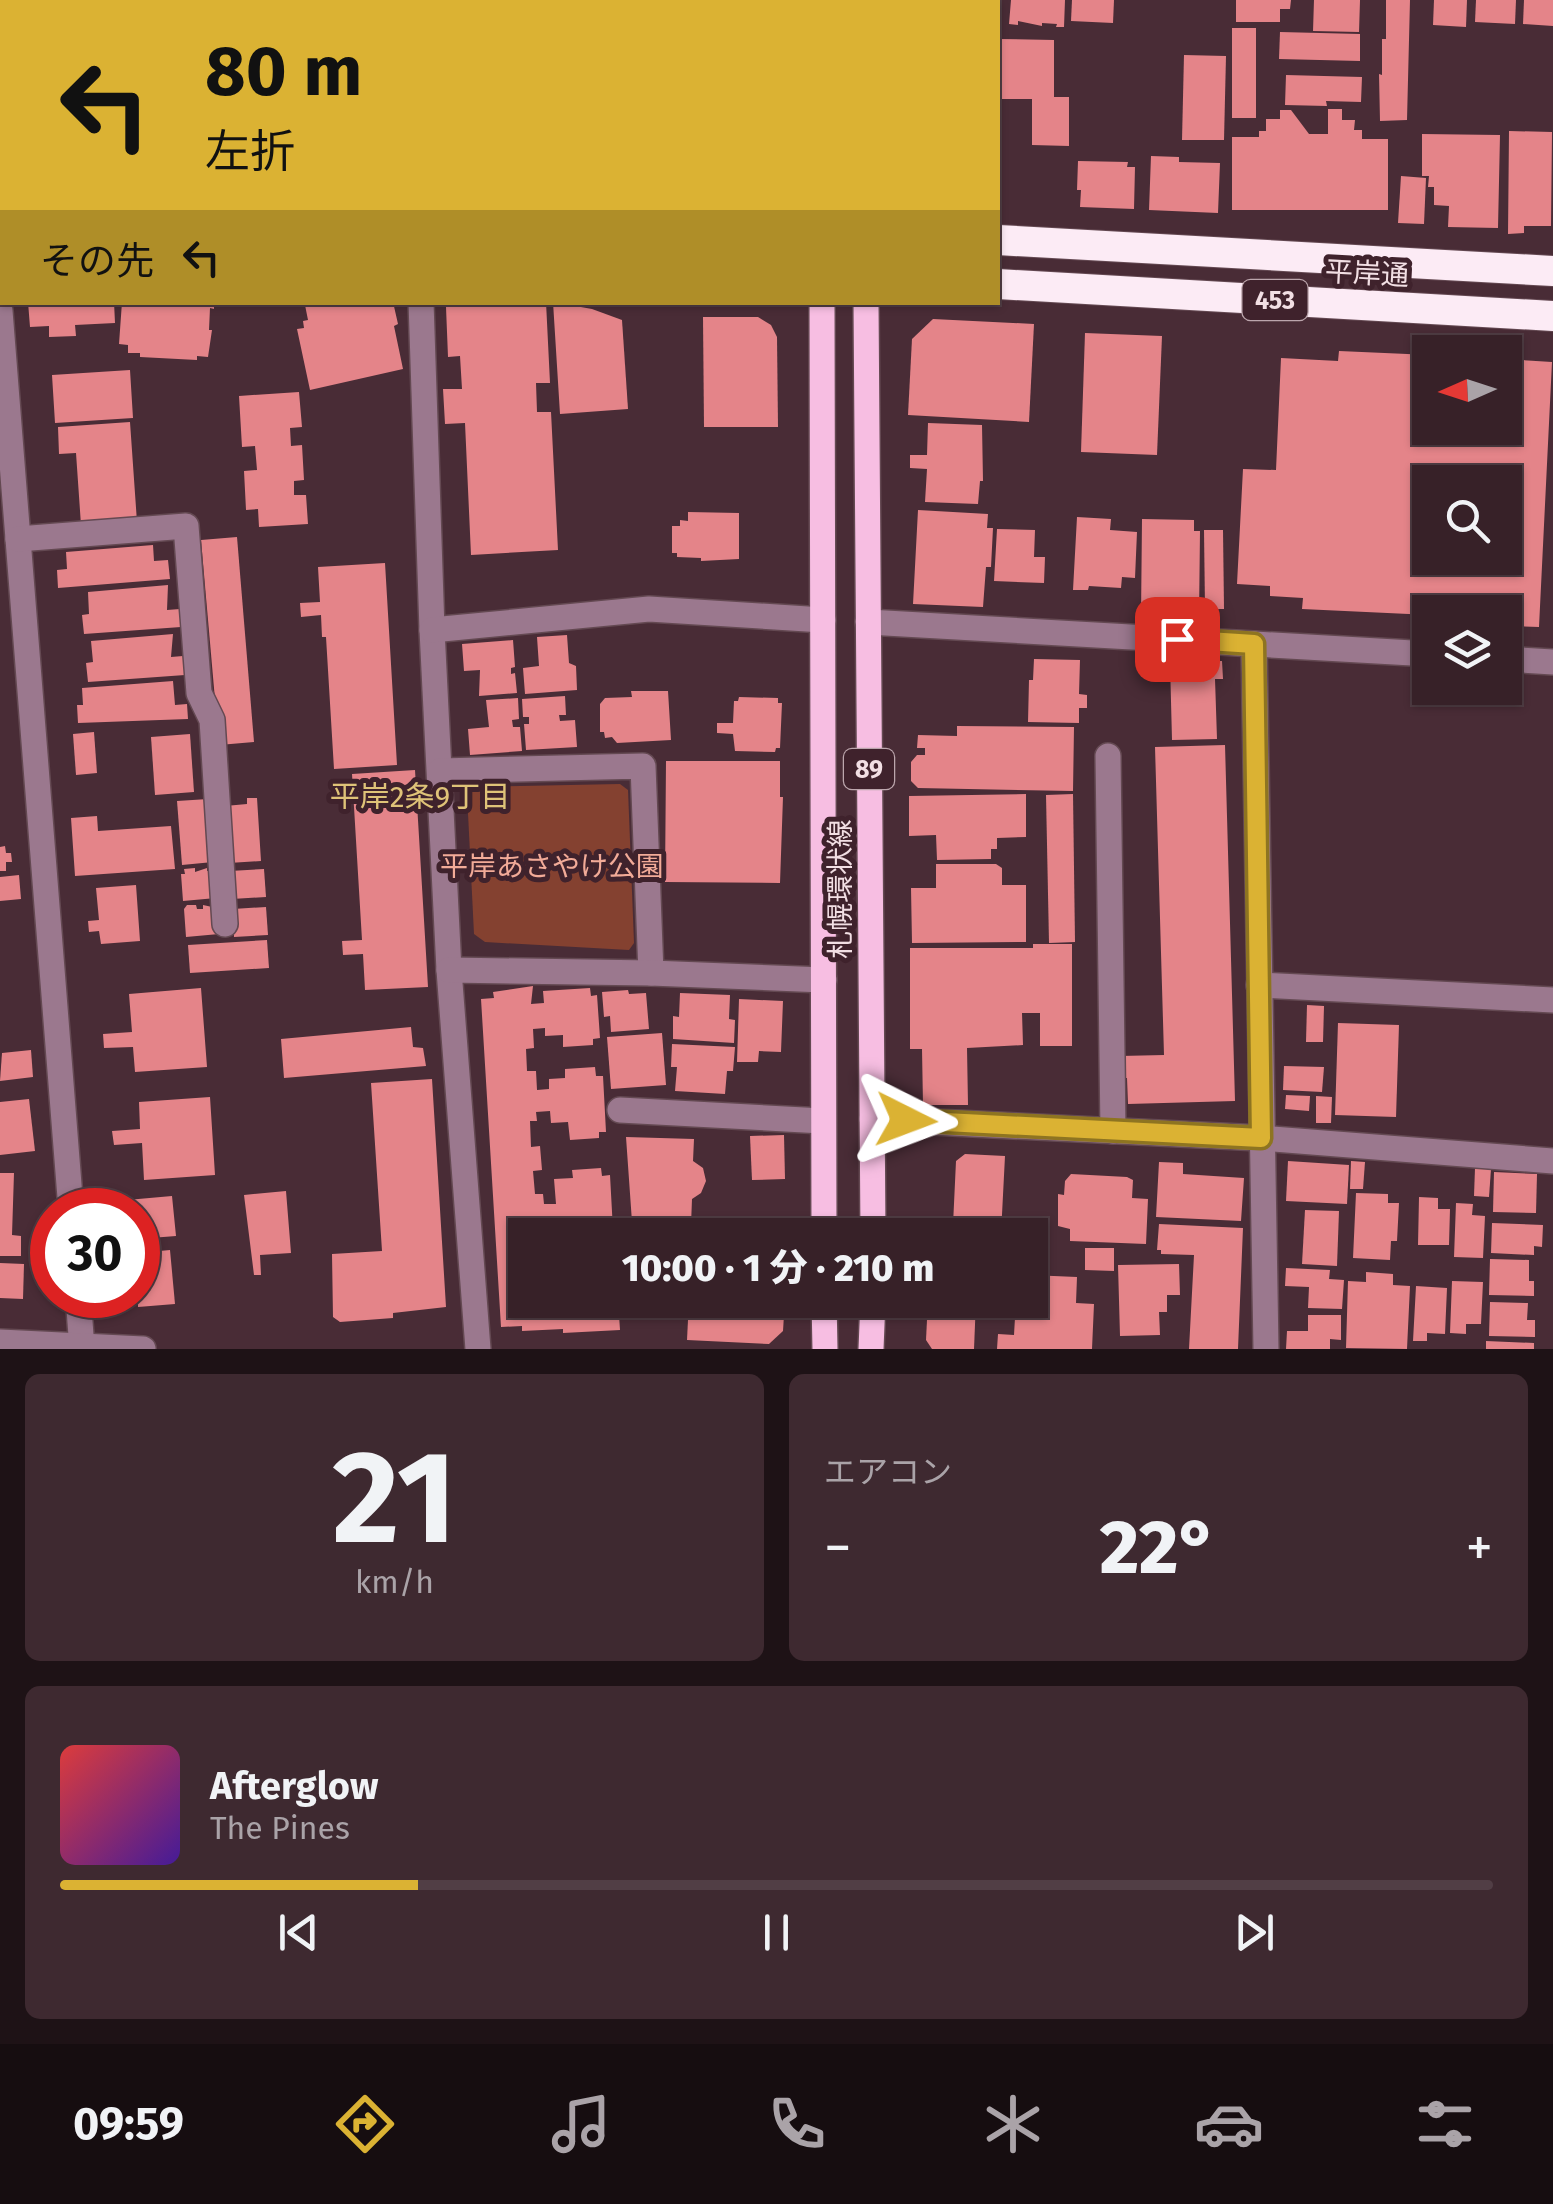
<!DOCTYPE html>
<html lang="ja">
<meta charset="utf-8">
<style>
body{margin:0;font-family:"Fira Sans","Noto Sans JP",sans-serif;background:#3e2930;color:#f1f3f6;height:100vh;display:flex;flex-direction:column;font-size:38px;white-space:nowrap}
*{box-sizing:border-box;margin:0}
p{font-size:32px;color:#aaa3a8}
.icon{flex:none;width:55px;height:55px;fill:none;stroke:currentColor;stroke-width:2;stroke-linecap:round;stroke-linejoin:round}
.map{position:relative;height:1349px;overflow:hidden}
.drawer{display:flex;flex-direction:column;gap:25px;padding:25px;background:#1e1216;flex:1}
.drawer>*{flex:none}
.guide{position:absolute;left:0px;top:0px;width:1000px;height:305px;box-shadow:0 2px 8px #0004,0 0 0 2px #513e45;background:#dbb233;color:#111;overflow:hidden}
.needle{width:65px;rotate:267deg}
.tools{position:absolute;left:1412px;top:335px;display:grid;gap:20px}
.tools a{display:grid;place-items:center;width:110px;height:110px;border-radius:0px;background:#372128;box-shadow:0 2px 8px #0004,0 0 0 2px #513e45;font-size:50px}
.speed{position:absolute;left:30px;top:1188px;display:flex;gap:20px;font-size:50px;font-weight:700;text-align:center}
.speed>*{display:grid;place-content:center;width:130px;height:130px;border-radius:50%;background:#372128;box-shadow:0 2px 8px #0004,0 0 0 2px #513e45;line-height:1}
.speed .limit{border:15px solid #d22;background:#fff;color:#111}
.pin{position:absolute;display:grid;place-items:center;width:85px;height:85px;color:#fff;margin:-42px;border-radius:20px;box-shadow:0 5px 15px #0006}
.me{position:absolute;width:110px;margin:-55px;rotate:93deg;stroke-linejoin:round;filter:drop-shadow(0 0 8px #0008)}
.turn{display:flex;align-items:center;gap:35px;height:210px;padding:0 40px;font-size:45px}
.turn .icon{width:130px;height:130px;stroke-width:2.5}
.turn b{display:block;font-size:70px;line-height:85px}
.then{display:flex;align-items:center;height:95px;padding:0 40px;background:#0003;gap:20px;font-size:38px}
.big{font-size:75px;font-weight:800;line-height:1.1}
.drawer .tile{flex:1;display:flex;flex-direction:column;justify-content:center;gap:15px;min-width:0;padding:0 35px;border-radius:15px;background:#3e2930}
.drawer .dial{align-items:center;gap:0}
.dial b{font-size:130px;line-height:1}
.song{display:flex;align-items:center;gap:30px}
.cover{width:120px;height:120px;border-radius:15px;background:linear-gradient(135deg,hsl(0 70% 55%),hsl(260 70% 35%))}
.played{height:10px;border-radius:5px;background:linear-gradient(90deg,#dbb233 25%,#513e45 25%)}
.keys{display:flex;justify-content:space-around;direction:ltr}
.heat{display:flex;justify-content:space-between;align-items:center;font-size:55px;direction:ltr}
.drawer .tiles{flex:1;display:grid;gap:25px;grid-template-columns:1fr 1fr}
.tile:last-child{grid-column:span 2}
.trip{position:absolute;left:508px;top:1218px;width:540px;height:100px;border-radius:0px;background:#372128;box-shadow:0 2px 8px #0004,0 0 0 2px #513e45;font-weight:800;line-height:100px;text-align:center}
.tab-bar{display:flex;height:160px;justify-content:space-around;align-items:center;background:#160d10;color:#aaa3a8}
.tab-bar .icon{width:70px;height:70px}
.tab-bar .active{color:#dbb233}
.tab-bar b{font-size:45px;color:#f1f3f6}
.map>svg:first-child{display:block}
.green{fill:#844130}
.building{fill:#e48489;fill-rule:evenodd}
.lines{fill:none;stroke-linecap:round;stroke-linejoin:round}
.minor-casing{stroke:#644952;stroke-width:28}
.major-casing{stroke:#644952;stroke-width:28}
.highway-casing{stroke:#644952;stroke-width:32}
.minor{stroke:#9b788e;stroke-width:25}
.major{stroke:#f7bee2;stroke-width:25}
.highway{stroke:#fcebf5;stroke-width:30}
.route-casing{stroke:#8e7421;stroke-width:25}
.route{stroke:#dbb233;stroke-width:18}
.labels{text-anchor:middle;stroke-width:10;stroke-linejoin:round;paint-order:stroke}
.shield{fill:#3f222c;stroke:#bca6ad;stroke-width:2.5}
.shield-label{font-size:25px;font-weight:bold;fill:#f2dfe4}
.street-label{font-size:28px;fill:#f2dfe4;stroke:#3f222c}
.park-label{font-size:28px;fill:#f2ab98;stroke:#3f222c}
.neighbourhood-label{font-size:30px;fill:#dfc378;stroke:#3f222c}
</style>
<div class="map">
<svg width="1553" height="1349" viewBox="0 0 1553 1349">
<rect width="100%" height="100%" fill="#492c36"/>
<path class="green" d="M620,784L628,790L634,943L629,950L485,942L474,934L467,793L473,787Z"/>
<g class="building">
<path d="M1011,0H1065L1064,27H1056L1057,24L1042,23V26L1018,21V25L1009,24Z"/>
<path d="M1072,0H1114L1113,23L1071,21Z"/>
<path d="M1236,0H1291L1290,9H1280V22H1236Z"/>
<path d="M1314,0H1360L1359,32L1313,31Z"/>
<path d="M1386,0H1410L1407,120L1380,121L1379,74L1382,75V39H1386Z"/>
<path d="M1434,0H1467L1466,27L1433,25Z"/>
<path d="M1476,0H1516L1515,24L1475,22Z"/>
<path d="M1524,0H1553V26L1523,24Z"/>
<rect x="1232" y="28" width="24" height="90"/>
<path d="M1280,32L1360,34V61L1279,59Z"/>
<path d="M998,39L1054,40V97H1069V146L1032,145V99H998Z"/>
<path d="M1184,55L1226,56L1224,140H1182Z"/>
<path d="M1286,75L1362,77L1361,102L1326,101L1327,106L1285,105Z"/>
<path d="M1328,109H1342V120H1355L1354,130H1362V139H1388V210H1232V137H1259V131H1266V119H1280V110H1291L1309,134H1328Z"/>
<path d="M1509,131L1552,132L1551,226H1524V233L1508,234Z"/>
<path d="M1422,134L1500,135L1498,228L1448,227L1449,206L1434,205V187H1428L1429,176H1422Z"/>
<path d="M1151,156L1179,157V162L1220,163L1218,213L1149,210Z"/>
<path d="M1078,161L1128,162L1127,167H1135L1134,209L1080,207L1081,190H1077Z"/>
<path d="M1401,176L1426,178L1424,224L1398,223Z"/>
<path d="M28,302H114L115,323L75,325L76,336L49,337V326L30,327Z"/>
<path d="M122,302H214V309L210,308L209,330H212L208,357L197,356V360L140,357V353H128V345L119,344Z"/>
<path d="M316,302H393L398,324L394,326L403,369L310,390L297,329L304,328L303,321L308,320L305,305Z"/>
<path d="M546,302L550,383H536L537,412H551L558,550L471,555L465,423L445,424L443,389H462L460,356L448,357L446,307Z"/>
<path d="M553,302L592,309L622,320L628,409L560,414Z"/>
<path d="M703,317H758L771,325L777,337L778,427H704Z"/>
<path d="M933,319L1034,324L1029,422L908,415L912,339Z"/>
<path d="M1085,333L1162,336L1157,455L1081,452Z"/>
<path d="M1339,351L1430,355V428H1505V359L1552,362L1539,627L1505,626V612H1430V615L1302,609L1303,598L1270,596V586L1237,584L1243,469L1276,470L1281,358L1338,361ZM1430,482H1505V558H1430Z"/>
<path d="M130,370L133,418L55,423L52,375Z"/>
<path d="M299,392L302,427L290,428L291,446L302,445L304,480L294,481V495H306L308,524L259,527L258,509L246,510L244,471L257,470L255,446L242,447L239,396Z"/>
<path d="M130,422L137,522L81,525L76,453L59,454L58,427Z"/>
<path d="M928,423L982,425L983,481H980L978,504L925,502L927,469L910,468V455H927Z"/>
<path d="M918,510L988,514L987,528H993L991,567H986L983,607L913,604Z"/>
<path d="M688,512L739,513V559L701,561V558L677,557V553H672V526H680V520L688,521Z"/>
<path d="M1077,517L1111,519L1110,530L1137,532L1135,578L1122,577L1121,588L1089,586L1088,590H1073Z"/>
<path d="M1142,519L1194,520V531H1200L1199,618L1141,617Z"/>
<path d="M997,529L1035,530L1034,557H1045L1044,583L994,581Z"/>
<path d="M1204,530H1223L1224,609H1205Z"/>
<path d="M237,537L254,742L219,745L201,540Z"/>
<path d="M153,545L154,561L168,560L170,579L58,588L57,570L67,569L66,552Z"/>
<path d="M385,563L397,765L334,769L326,637H322L321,615L301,617L300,603L320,602L318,567Z"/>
<path d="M168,585L167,610L180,609L181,627L84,634L82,615L89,614L88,592Z"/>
<path d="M173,634L171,657L183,656L185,675L88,682L86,663L93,662L91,641Z"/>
<path d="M567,635L569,663L576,666L577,690L525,694L523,668L539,666L537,637Z"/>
<path d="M513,640L515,667L511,668V674L515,673L517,693L479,696L480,670L464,671L462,644Z"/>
<path d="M1034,659L1080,660L1079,694L1087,695V708H1079V723L1028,722L1029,680H1033Z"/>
<path d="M1222,661L1223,679H1215L1217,739L1172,740L1170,662Z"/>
<path d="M173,681L175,705L187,704L188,719L78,723L77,705H83L82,688Z"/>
<path d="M631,691H668L671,740L617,743L612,737L605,738L604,732H600V704L605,698L632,697Z"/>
<path d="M565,696L566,715H559L560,721L575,720L577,747L526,750L524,724H529V717H523L522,699Z"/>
<path d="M739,697L778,698V703H782L780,748H776L775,752L735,751L733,734L717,733V723H733L734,701H738Z"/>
<path d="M518,698L519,719L512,720L513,727H520L522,751L470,755L468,729L489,727L486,700Z"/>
<path d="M957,726L1074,727L1073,791L918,788L911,781V762L917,755H925V748H917L918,735L957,736Z"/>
<path d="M94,732L97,773L76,775L73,734Z"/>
<path d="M190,734L194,792L155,795L151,737Z"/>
<path d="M1225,745L1235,1101L1128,1104L1127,1078H1120V1056L1164,1055L1155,747Z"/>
<path d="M666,761H780V797H783L780,883L665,882Z"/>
<path d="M415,770L428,987L365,990L363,954L343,955L342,941L362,940L352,774Z"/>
<path d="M1026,794V837L997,838V849H991V859L937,860L936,835L909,836V796Z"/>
<path d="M1073,794L1075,942L1049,943L1046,795Z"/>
<path d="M247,798H257L261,861L229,863L225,806L247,804Z"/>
<path d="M208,799L213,862L182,865L177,801Z"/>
<path d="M97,816L98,831L171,826L175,869L75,876L71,818Z"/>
<path d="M5,846L6,853H11L12,862H6V871H0V847Z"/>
<path d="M936,864H996L1002,868V885H1026V942L912,943L911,888H936Z"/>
<path d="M195,868V872L207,868V871L214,870L216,898L183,901L181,874H185L184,869Z"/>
<path d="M264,869L266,897L232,899L230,871Z"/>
<path d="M19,875L21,899L0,901V877Z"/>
<path d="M136,885L140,941L101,944L99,931L89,932L88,921L99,920L96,888Z"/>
<path d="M187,905H196L197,909H203V905L217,908L219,934L186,937L184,909Z"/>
<path d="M266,907L268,935L234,937L233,909Z"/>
<path d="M267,940L269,968L190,973L188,945Z"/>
<path d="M1033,944H1072V1046H1040V1013H1022L1023,1045L967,1048L968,1105H923L922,1049H910V948H1033Z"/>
<path d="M533,986L531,1004L544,1003L543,991L590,988L591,996L597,995L600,1038L593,1039V1045L563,1047V1035L545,1036V1028L533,1029L534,1048L526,1049L527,1071H536L537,1090L549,1089V1079L565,1078V1069L595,1067L596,1076H603L606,1132H599V1138L570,1140L568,1122L551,1123L550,1111L536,1112L537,1121H530L531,1147L540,1146L542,1170L533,1171L535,1194H543L544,1204H556L554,1179L573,1178L572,1170L601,1168L602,1176L610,1175L613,1230L606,1231V1235L558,1234L557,1226H546V1235H525V1300H618L620,1330L563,1333V1329L522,1331V1326L501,1327L481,999L494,998L493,992Z"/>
<path d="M201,988L207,1067L135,1072L133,1047L104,1048L103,1034L132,1032L129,994Z"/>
<path d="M628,990L629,994L646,993L649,1029L611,1032L610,1016L604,1017L602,992Z"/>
<path d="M680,993L730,995L729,1019L735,1020L734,1043L673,1039V1016L679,1017Z"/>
<path d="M739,999L783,1001L781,1052L759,1051L758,1062H737Z"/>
<path d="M1307,1005L1324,1006L1323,1042H1306Z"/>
<path d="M1338,1023L1399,1025L1396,1117L1335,1115Z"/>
<path d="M411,1027L413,1047L423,1048L426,1066L284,1078L281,1039Z"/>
<path d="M662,1033L666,1085L611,1089L607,1037Z"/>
<path d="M672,1044L735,1047L733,1071H727L725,1094L675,1091L677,1067H671Z"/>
<path d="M31,1050L33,1077L0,1081L2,1053Z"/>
<path d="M1284,1066L1324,1067L1322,1092L1283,1090Z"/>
<path d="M432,1079L446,1307L393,1313V1318L340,1322L333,1317L332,1254L382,1251L371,1083Z"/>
<path d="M1286,1095L1310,1096L1309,1111L1285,1109Z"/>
<path d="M1316,1096L1332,1097L1331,1123H1316Z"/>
<path d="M210,1097L215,1175L144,1180L142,1143L114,1145L112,1131L140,1129L139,1102Z"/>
<path d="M29,1099L35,1151L0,1155V1102Z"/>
<path d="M784,1135L785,1179L752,1180L750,1136Z"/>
<path d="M626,1137L694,1139L693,1161L703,1168L706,1181L701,1193L692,1199L691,1225L632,1222Z"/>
<path d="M965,1154L1005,1156L1001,1234L931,1235L932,1224L953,1225L956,1161Z"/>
<path d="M1288,1161L1349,1165L1347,1204L1286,1201Z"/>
<path d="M1351,1161L1365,1162L1363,1189H1350Z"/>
<path d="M1159,1162L1183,1163V1174L1244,1178L1241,1221L1156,1217Z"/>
<path d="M1475,1168L1491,1169L1489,1197L1474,1196Z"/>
<path d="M1494,1172L1537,1174L1536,1213L1493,1212Z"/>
<path d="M0,1173H14L12,1235L21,1236V1256H0Z"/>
<path d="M1071,1174L1127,1177L1133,1180L1132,1198L1148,1199L1146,1244L1070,1241V1229L1058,1226V1194L1064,1195L1065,1181Z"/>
<path d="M286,1191L291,1253L260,1255L261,1275H254L244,1195Z"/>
<path d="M1356,1193L1388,1194V1203H1399L1397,1241H1391L1390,1260L1353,1258Z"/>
<path d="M172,1196L176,1236L138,1239V1210H128L127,1200Z"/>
<path d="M1419,1197L1438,1198V1209H1450L1449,1245H1418Z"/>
<path d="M1456,1203L1473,1204L1472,1215L1485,1216L1483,1258L1454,1257Z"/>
<path d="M1305,1210L1339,1211L1337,1266L1302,1264Z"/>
<path d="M1492,1223L1543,1225L1542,1247L1534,1246V1255L1491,1253Z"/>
<path d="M1159,1224L1243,1228L1238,1349H1189L1194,1255L1161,1254V1250H1157Z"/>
<path d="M1085,1248H1114V1271L1085,1270Z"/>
<path d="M170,1250L175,1304L138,1307V1253Z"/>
<path d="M1490,1259L1529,1260V1281H1534V1296L1489,1295Z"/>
<path d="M0,1263L24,1264L23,1299L0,1298Z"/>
<path d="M1179,1264L1180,1295H1167V1312H1159L1160,1335L1120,1336L1118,1265Z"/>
<path d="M1286,1268L1330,1270L1329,1279L1344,1280L1342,1309L1308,1308L1309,1287L1285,1286Z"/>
<path d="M1366,1272L1393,1274V1285L1410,1286L1407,1349L1346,1348L1348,1281L1366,1282Z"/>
<path d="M1030,1275L1077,1277L1076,1303L1094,1304L1092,1349H997L998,1334L1014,1335L1016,1300H1030Z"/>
<path d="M1452,1281L1483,1282L1481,1324H1466V1334L1450,1333Z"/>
<path d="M1416,1286L1447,1288L1445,1334L1427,1333V1341H1413Z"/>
<path d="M689,1300H785L783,1331L769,1344L687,1340Z"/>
<path d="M928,1300H976L974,1349H932L926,1340Z"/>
<path d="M1490,1302L1528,1303L1527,1320H1535V1337L1489,1336Z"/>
<path d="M1308,1315H1341V1340L1330,1339V1349H1286L1287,1331H1308Z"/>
<path d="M1486,1341L1534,1343V1349H1486Z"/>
</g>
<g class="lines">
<defs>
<g id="minor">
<path d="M199,0V2"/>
<path d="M374,2V0"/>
<path d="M421,302L432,630L449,970L478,1349"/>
<path d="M0,311L71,1210"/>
<path d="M18,539L186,526L199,693L212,720L225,924"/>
<path d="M868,622L1430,654"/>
<path d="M432,630L649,609L823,620"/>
<path d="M1254,644L1266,1349"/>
<path d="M1505,659L1553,662"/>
<path d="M1108,756L1113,1131"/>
<path d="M440,771L643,766L651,973"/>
<path d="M449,970L651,973L824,980"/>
<path d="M1259,985L1553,1000"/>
<path d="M620,1110L823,1121"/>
<path d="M872,1119L1261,1138L1553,1161"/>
<path d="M78,1295L82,1349"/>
<path d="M0,1342L143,1349"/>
</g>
<g id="major">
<path d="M821,0V2"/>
<path d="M868,2V0"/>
<path d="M822,302L824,1235"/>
<path d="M866,302L873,1235"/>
<path d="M824,1300L825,1349"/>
<path d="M871,1349L873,1300"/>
</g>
<g id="highway">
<path d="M0,186H2"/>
<path d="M0,230H2"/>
<path d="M998,240L1553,271"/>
<path d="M998,284L1553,316"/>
</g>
</defs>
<use href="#minor" class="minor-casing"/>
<use href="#major" class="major-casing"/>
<use href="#highway" class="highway-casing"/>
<use href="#minor" class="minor"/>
<use href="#major" class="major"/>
<use href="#highway" class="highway"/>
</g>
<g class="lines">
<defs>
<path id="route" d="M906,1120L1261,1138L1254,644L1177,639"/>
</defs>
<use href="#route" class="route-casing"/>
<use href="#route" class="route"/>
</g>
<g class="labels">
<g class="shield">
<rect x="1242.5" y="280" width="65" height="40" rx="8"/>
<rect x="844" y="749" width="50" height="40" rx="8"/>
</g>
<g class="shield-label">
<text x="1275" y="309">453</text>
<text x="869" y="778">89</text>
</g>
<g class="street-label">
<text transform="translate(1367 273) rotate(3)" y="10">平岸通</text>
<text transform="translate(840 889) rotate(-90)" y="10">札幌環状線</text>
</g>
<g class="park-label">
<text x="552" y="876">平岸あさやけ公園</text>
</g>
<g class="neighbourhood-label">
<text x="420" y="807">平岸2条9丁目</text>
</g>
</g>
</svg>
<div class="tools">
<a><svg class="needle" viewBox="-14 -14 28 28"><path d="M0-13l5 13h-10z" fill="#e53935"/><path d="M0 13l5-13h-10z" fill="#aaa3a8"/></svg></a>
<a><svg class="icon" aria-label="search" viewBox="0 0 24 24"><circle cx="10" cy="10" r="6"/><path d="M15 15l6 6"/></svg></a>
<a><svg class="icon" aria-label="layers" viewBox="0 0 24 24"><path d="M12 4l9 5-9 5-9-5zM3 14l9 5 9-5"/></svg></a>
</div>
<div class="speed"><div class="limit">30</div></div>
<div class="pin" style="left:1177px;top:639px;background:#d93025"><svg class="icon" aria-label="arrive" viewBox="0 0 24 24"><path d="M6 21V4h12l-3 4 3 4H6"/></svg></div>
<svg class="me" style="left:906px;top:1120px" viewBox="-20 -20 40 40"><path d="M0-17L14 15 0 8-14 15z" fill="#dbb233" stroke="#fff" stroke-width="4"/></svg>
<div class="trip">10:00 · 1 分 · 210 m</div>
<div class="guide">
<div class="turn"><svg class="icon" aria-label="left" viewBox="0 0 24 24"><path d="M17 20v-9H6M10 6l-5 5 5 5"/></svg><div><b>80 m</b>左折</div></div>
<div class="then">その先<svg class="icon" aria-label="left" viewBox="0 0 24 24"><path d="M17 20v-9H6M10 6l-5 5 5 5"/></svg></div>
</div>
</div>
<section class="drawer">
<div class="tiles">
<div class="tile dial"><b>21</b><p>km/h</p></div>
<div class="tile"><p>エアコン</p>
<div class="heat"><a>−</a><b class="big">22°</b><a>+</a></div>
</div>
<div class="tile">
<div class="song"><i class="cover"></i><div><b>Afterglow</b><p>The Pines</p></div></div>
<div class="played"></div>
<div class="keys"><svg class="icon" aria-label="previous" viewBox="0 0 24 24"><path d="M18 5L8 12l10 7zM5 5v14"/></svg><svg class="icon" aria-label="pause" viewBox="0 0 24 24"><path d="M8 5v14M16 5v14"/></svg><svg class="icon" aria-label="next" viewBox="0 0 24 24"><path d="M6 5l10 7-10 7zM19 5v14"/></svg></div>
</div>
</div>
</section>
<nav class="tab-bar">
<b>09:59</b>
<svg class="icon active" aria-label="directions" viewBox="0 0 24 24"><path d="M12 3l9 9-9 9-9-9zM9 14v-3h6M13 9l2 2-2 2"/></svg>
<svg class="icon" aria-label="music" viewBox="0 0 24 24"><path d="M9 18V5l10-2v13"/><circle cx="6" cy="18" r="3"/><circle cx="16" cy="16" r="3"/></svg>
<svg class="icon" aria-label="phone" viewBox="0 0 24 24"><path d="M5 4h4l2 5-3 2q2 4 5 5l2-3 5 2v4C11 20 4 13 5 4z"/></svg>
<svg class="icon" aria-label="climate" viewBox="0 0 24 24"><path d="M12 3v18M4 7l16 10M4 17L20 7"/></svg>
<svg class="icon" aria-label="car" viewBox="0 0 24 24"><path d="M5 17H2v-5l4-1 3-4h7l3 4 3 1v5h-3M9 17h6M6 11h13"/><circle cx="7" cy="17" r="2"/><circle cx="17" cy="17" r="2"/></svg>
<svg class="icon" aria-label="filters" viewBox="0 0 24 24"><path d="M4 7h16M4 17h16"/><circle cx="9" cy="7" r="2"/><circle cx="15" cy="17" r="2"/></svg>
</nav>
